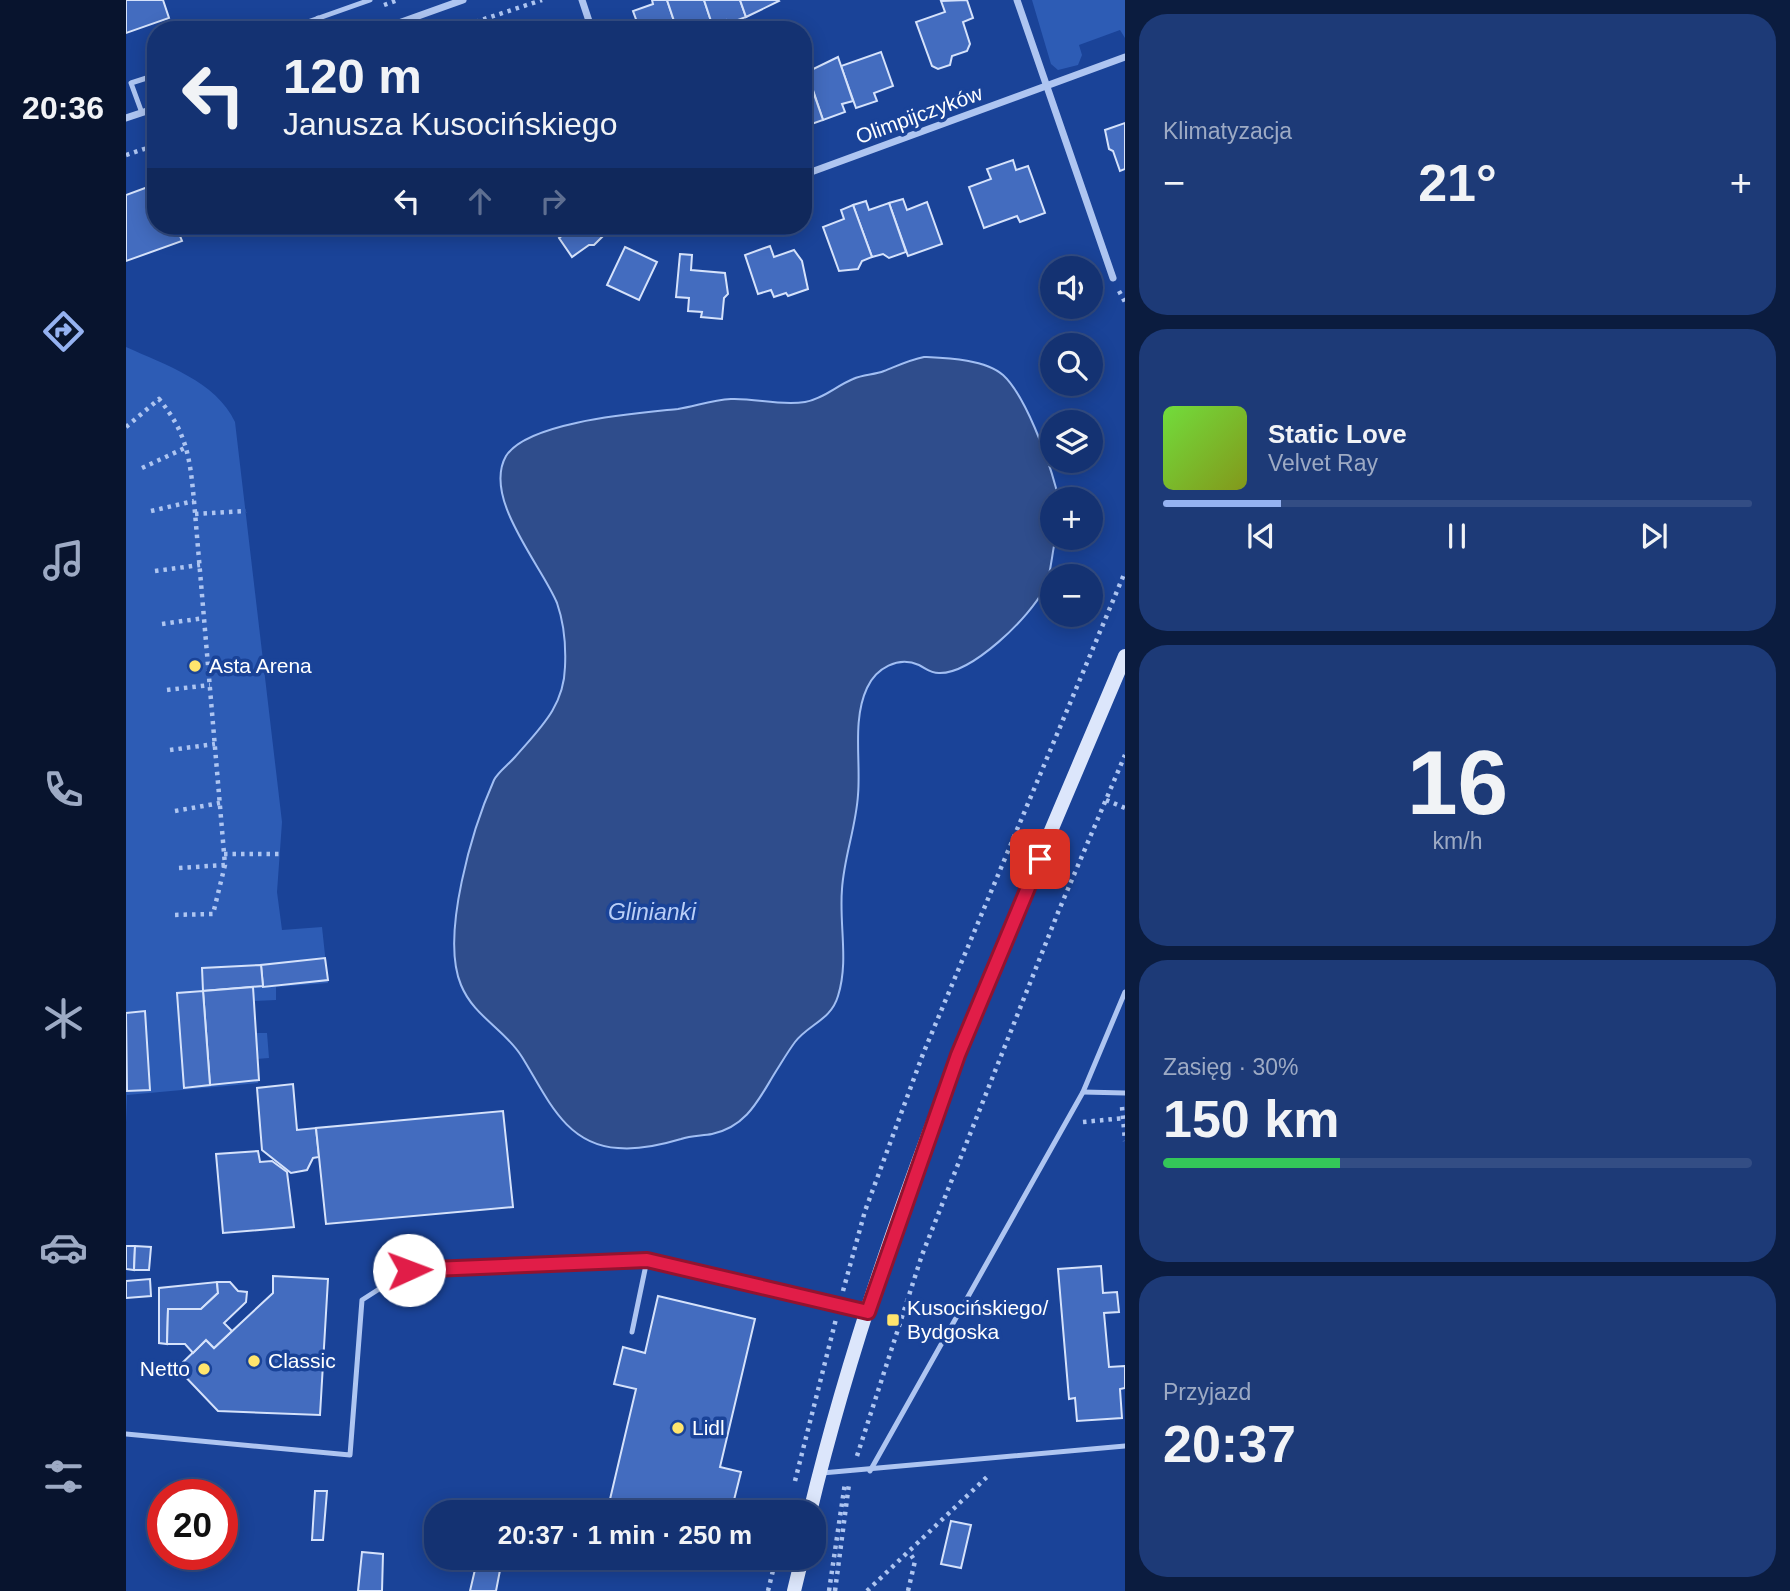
<!DOCTYPE html>
<html lang="pl">
<meta charset="utf-8">
<style>
body{margin:0;font-family:Helvetica,sans-serif;background:#1d3a77;color:#f1f3f6;height:100vh;display:flex;flex-direction:column;font-size:26px;white-space:nowrap}
*{box-sizing:border-box;margin:0}
p{font-size:23px;color:#9daac4}
.icon{flex:none;width:38px;height:38px;fill:none;stroke:currentColor;stroke-width:2;stroke-linecap:round;stroke-linejoin:round}
.map{position:relative;flex:1;overflow:hidden}
.sheet{display:flex;flex-direction:column;gap:14px;padding:14px;background:#0b1c3f;width:665px}
.sheet>*{flex:none}
.banner{position:absolute;left:21px;top:21px;width:665px;height:214px;border-radius:28px;box-shadow:0 4px 18px #0003,0 0 0 2px #334d84;background:#143272;color:#f1f3f6;overflow:hidden}
.fabs{position:absolute;left:914px;top:256px;display:grid;gap:14px}
.fabs a{display:grid;place-items:center;width:63px;height:63px;border-radius:50%;background:#143272;box-shadow:0 4px 18px #0003,0 0 0 2px #334d84;font-size:35px}
.speed{position:absolute;left:21px;top:1479px;display:flex;gap:14px;font-size:35px;font-weight:700;text-align:center}
.speed>*{display:grid;place-content:center;width:91px;height:91px;border-radius:50%;background:#143272;box-shadow:0 4px 18px #0003,0 0 0 2px #334d84;line-height:1}
.speed .limit{border:10px solid #d22;background:#fff;color:#111}
.pin{position:absolute;display:grid;place-items:center;width:60px;height:60px;color:#fff;margin:-30px;border-radius:14px;box-shadow:0 4px 10px #0006}
.me{position:absolute;width:77px;margin:-38px;rotate:88deg;stroke-linejoin:round;filter:drop-shadow(0 0 5px #0008)}
.turn{display:flex;align-items:center;gap:24px;height:147px;padding:0 21px;font-size:32px}
.turn .icon{width:91px;height:91px;stroke-width:2.5}
.turn b{display:block;font-size:49px;line-height:60px}
.lanes{display:flex;align-items:center;height:66px;padding:0 21px;background:#0003;justify-content:center;gap:35px;direction:ltr}
.lanes .off{opacity:.35}
.big{font-size:52px;font-weight:700;line-height:1.1}
.sheet .tile{flex:1;display:flex;flex-direction:column;justify-content:center;gap:10px;min-width:0;padding:0 24px;border-radius:28px;background:#1d3a77}
.sheet .dial{align-items:center;gap:0}
.dial b{font-size:91px;line-height:1}
.song{display:flex;align-items:center;gap:21px}
.cover{width:84px;height:84px;border-radius:10px;background:linear-gradient(135deg,hsl(100 70% 55%),hsl(70 70% 35%))}
.played{height:7px;border-radius:4px;background:linear-gradient(90deg,#95b2f1 20%,#334d84 20%)}
.keys{display:flex;justify-content:space-around;direction:ltr}
.heat{display:flex;justify-content:space-between;align-items:center;font-size:38px;direction:ltr}
.charge{height:10px;border-radius:5px;background:linear-gradient(90deg,#34c759 30%,#334d84 0)}
.trip{position:absolute;left:298px;top:1500px;width:402px;height:70px;border-radius:28px;background:#143272;box-shadow:0 4px 18px #0003,0 0 0 2px #334d84;font-weight:700;line-height:70px;text-align:center}
main{display:flex;flex:1;min-height:0}
.dock{display:flex;flex-direction:column;width:126px;justify-content:space-around;align-items:center;background:#08142e;color:#9daac4}
.dock .icon{width:49px;height:49px}
.dock .current{color:#95b2f1}
.dock b{font-size:32px;color:#f1f3f6}
.map>svg:first-child{display:block}
.green{fill:#2d5cb5}
.water{fill:#2f4d8c;stroke:#a1bef3;stroke-width:2}
.building{fill:#436cbf;stroke:#d5e2fb;stroke-width:2}
.lines{fill:none;stroke-linecap:round;stroke-linejoin:round}
.path{stroke:#aec5f1;stroke-width:4.5;stroke-dasharray:3.5 5;stroke-linecap:butt}
.lane{stroke:#aec5f1;stroke-width:5}
.street{stroke:#aec5f1;stroke-width:7}
.secondary{stroke:#dce6fb;stroke-width:14}
.route-casing{stroke:#92132f;stroke-width:18}
.route{stroke:#e11d48;stroke-width:12}
.poi-dot{fill:#ffe56d;stroke:#1a4398;stroke-width:2.5}
.labels{text-anchor:middle;stroke-width:7;stroke-linejoin:round;paint-order:stroke}
.street-label{font-size:21px;fill:#fff;stroke:#1a4398}
.poi-label{font-size:21px;fill:#fff;stroke:#1a4398;text-anchor:start}
.water-label{font-size:23px;font-style:italic;fill:#bacff7;stroke:#1a4398}
</style>
<main>
<nav class="dock">
<b>20:36</b>
<svg class="icon current" aria-label="directions" viewBox="0 0 24 24"><path d="M12 3l9 9-9 9-9-9zM9 14v-3h6M13 9l2 2-2 2"/></svg>
<svg class="icon" aria-label="music" viewBox="0 0 24 24"><path d="M9 18V5l10-2v13"/><circle cx="6" cy="18" r="3"/><circle cx="16" cy="16" r="3"/></svg>
<svg class="icon" aria-label="phone" viewBox="0 0 24 24"><path d="M5 4h4l2 5-3 2q2 4 5 5l2-3 5 2v4C11 20 4 13 5 4z"/></svg>
<svg class="icon" aria-label="climate" viewBox="0 0 24 24"><path d="M12 3v18M4 7l16 10M4 17L20 7"/></svg>
<svg class="icon" aria-label="car" viewBox="0 0 24 24"><path d="M5 17H2v-5l4-1 3-4h7l3 4 3 1v5h-3M9 17h6M6 11h13"/><circle cx="7" cy="17" r="2"/><circle cx="17" cy="17" r="2"/></svg>
<svg class="icon" aria-label="filters" viewBox="0 0 24 24"><path d="M4 7h16M4 17h16"/><circle cx="9" cy="7" r="2"/><circle cx="15" cy="17" r="2"/></svg>
</nav>
<div class="map">
<svg width="999" height="1591" viewBox="0 0 999 1591">
<rect width="100%" height="100%" fill="#1a4398"/>
<g class="green">
<path d="M906,0H999V38L994,30L953,45L956,55L952,65L932,70L925,64Z"/>
<path d="M0,347C39,365 90,381 109,422L156,822L151,892L156,930L196,927L202,983L150,987V1000L126,1001L128,1033H141L143,1058L130,1059L132,1083L1,1095L0,1123Z"/>
</g>
<path class="water" d="M798,357C821,358 859,359 877,375C899,395 922,458 930,488L931,499H926V537H930C925,555 926,573 918,589C904,617 846,674 813,673C804,673 801,669 793,665C772,656 750,668 741,688C726,720 735,761 732,795C730,827 718,857 716,889C713,925 723,961 712,996C705,1020 683,1024 669,1042C663,1050 657,1060 652,1068C634,1096 623,1126 586,1134C576,1136 565,1135 555,1139C535,1145 514,1150 492,1148C439,1145 421,1097 396,1057C379,1029 348,1017 335,985C314,935 347,827 368,780C372,772 382,765 389,757C413,729 438,707 439,667C440,646 438,623 431,603C416,566 356,498 380,456C402,421 514,413 552,409C570,406 586,400 605,399C630,398 653,406 679,402C697,399 710,386 727,379C737,374 748,375 758,371C771,366 783,360 798,357Z"/>
<g class="building">
<path d="M0,0H37L43,18L0,33Z"/>
<path d="M526,0H541L551,30H514L507,11L527,4Z"/>
<path d="M541,0H578L586,24L574,30H551Z"/>
<path d="M578,0H614L620,17L601,24L600,20L586,24Z"/>
<path d="M614,0H652L653,1L620,17Z"/>
<path d="M841,0L847,18L837,22L844,44L841,51L826,56L824,65L812,69L806,66L790,22L819,12L815,1Z"/>
<path d="M755,52L767,86L748,93L751,101L730,108L715,66Z"/>
<path d="M712,57L727,101L716,104L719,112L697,120L681,72Z"/>
<path d="M682,77L697,120L677,127V79Z"/>
<path d="M999,123V169L994,171L987,151L983,149L979,130Z"/>
<path d="M887,160L890,170L902,166L919,213L894,222L891,216L858,228L843,187L865,179L861,169Z"/>
<path d="M30,184V226H50L56,241L0,261V195Z"/>
<path d="M777,199L781,210L801,202L816,244L782,256L763,203Z"/>
<path d="M740,201L743,210L763,203L780,252L763,258L757,254L746,257L727,205Z"/>
<path d="M727,205L746,257L736,261L732,269L713,271L697,227L718,219L715,210Z"/>
<path d="M430,226H477L481,232L468,245H463L446,257L433,238L437,235Z"/>
<path d="M644,246L648,257L668,250L676,261L682,289L662,296L660,293L648,297L645,290L632,294L619,255Z"/>
<path d="M499,247L531,262L513,300L481,285Z"/>
<path d="M554,254L566,255L565,270L599,273L602,294L598,298L596,319L575,317L576,312L562,311L563,298L550,297Z"/>
<path d="M199,958L202,980L137,987L135,965Z"/>
<path d="M135,965L137,986L77,991L76,968Z"/>
<path d="M127,987L133,1080L84,1085L77,991Z"/>
<path d="M77,991L84,1085L58,1088L51,993Z"/>
<path d="M19,1011L24,1090L1,1091L0,1013Z"/>
<path d="M167,1084L171,1130L190,1128L193,1157L187,1158L181,1170L165,1173L136,1150L131,1088Z"/>
<path d="M377,1111L387,1207L200,1224L190,1128Z"/>
<path d="M132,1151L134,1162L146,1161L161,1172L168,1227L97,1233L90,1154Z"/>
<path d="M0,1246H9L8,1270L0,1269Z"/>
<path d="M9,1246L25,1247L23,1270H8Z"/>
<path d="M975,1266L977,1293L991,1292L993,1312L978,1313L983,1367L999,1366V1388L994,1389L996,1418L951,1421L949,1398L943,1399L932,1269Z"/>
<path d="M147,1276L202,1279L194,1415L92,1411L51,1368L80,1340L88,1348L147,1293Z"/>
<path d="M24,1279L25,1296L0,1298V1281Z"/>
<path d="M91,1282L92,1293L75,1309H42L41,1344L33,1343V1288Z"/>
<path d="M91,1282H104L112,1291L121,1292L120,1302L98,1323L106,1331L88,1348L80,1340L67,1353L59,1344H41L42,1309H75L92,1293Z"/>
<path d="M532,1296L629,1319L594,1467L615,1472L605,1512H481L510,1389L488,1384L497,1347L519,1353Z"/>
<path d="M189,1491H201L197,1540H186Z"/>
<path d="M825,1521L845,1525L835,1568L815,1564Z"/>
<path d="M236,1552L257,1554L256,1591H232Z"/>
<path d="M351,1561L375,1565L370,1591H344Z"/>
</g>
<g class="lines">
<g class="path">
<path d="M258,5L272,0"/>
<path d="M325,30L416,0"/>
<path d="M0,155L30,145"/>
<path d="M993,291L999,302"/>
<path d="M0,427L33,399C61,433 64,458 68,501L99,865L87,914L45,915"/>
<path d="M16,468L61,447"/>
<path d="M25,511L68,501"/>
<path d="M69,514L120,511"/>
<path d="M29,571L74,565"/>
<path d="M36,624L78,618"/>
<path d="M41,690L84,685"/>
<path d="M44,750L89,744"/>
<path d="M980,800L999,808"/>
<path d="M49,811L94,803"/>
<path d="M98,854H156"/>
<path d="M53,868L99,865"/>
<path d="M996,1107L999,1141"/>
<path d="M957,1122L999,1118"/>
<path d="M717,1291L739,1211L797,1054L999,572"/>
<path d="M731,1456L796,1255L933,910L999,755"/>
<path d="M669,1481L710,1319"/>
<path d="M642,1591L650,1558"/>
<path d="M703,1591L719,1483"/>
<path d="M709,1591L723,1484"/>
<path d="M741,1591L863,1475"/>
<path d="M782,1591L789,1561L783,1552"/>
</g>
<g class="lane">
<path d="M192,18L196,30"/>
<path d="M159,30L244,0"/>
<path d="M16,113L5,83L30,75"/>
<path d="M957,1092L999,1093"/>
<path d="M506,1332L521,1260"/>
<path d="M0,1434L224,1455L236,1300L283,1270L521,1260L740,1311"/>
<path d="M744,1471L957,1092L999,992"/>
<path d="M696,1473L999,1446"/>
</g>
<g class="street">
<path d="M456,0L466,30"/>
<path d="M891,0L987,278"/>
<path d="M253,30L337,0"/>
<path d="M0,118L30,108"/>
<path d="M677,175L999,57"/>
</g>
<g class="secondary">
<path d="M684,1512C755,1216 881,936 999,656"/>
<path d="M668,1591L676,1558"/>
</g>
</g>
<g class="lines">
<defs>
<path id="route" d="M283,1270L521,1260L742,1312L832,1055L914,859"/>
</defs>
<use href="#route" class="route-casing"/>
<use href="#route" class="route"/>
</g>
<g class="poi-dot">
<circle cx="69" cy="666" r="7"/>
<rect x="760" y="1313" width="14" height="14" rx="3.5"/>
<circle cx="128" cy="1361" r="7"/>
<circle cx="78" cy="1369" r="7"/>
<circle cx="552" cy="1428" r="7"/>
</g>
<g class="labels">
<g class="street-label">
<text transform="translate(793 115) rotate(-20)" y="7">Olimpijczyków</text>
</g>
<g class="poi-label">
<text x="83" y="673">Asta Arena</text>
<text x="781" y="1315">Kusocińskiego/<tspan x="781" dy="24">Bydgoska</tspan></text>
<text x="142" y="1368">Classic</text>
<text x="64" y="1376" text-anchor="end">Netto</text>
<text x="566" y="1435">Lidl</text>
</g>
<g class="water-label">
<text x="526" y="920">Glinianki</text>
</g>
</g>
</svg>
<div class="fabs">
<a><svg class="icon" aria-label="sound" viewBox="0 0 24 24"><path d="M4 9h4l5-4v14l-5-4H4zM17 9q2 3 0 6"/></svg></a>
<a><svg class="icon" aria-label="search" viewBox="0 0 24 24"><circle cx="10" cy="10" r="6"/><path d="M15 15l6 6"/></svg></a>
<a><svg class="icon" aria-label="layers" viewBox="0 0 24 24"><path d="M12 4l9 5-9 5-9-5zM3 14l9 5 9-5"/></svg></a>
<a>+</a>
<a>−</a>
</div>
<div class="speed"><div class="limit">20</div></div>
<div class="pin" style="left:914px;top:859px;background:#d93025"><svg class="icon" aria-label="arrive" viewBox="0 0 24 24"><path d="M6 21V4h12l-3 4 3 4H6"/></svg></div>
<svg class="me" style="left:283px;top:1270px" viewBox="-20 -20 40 40"><circle r="19" fill="#fff"/><path d="M0-13L10 11 0 6-10 11z" fill="#e11d48"/></svg>
<div class="trip">20:37 · 1 min · 250 m</div>
<div class="banner">
<div class="turn"><svg class="icon" aria-label="left" viewBox="0 0 24 24"><path d="M17 20v-9H6M10 6l-5 5 5 5"/></svg><div><b>120 m</b>Janusza Kusocińskiego</div></div>
<div class="lanes"><svg class="icon" aria-label="left" viewBox="0 0 24 24"><path d="M17 20v-9H6M10 6l-5 5 5 5"/></svg><svg class="icon off" aria-label="ahead" viewBox="0 0 24 24"><path d="M12 20V5M6 11l6-6 6 6"/></svg><svg class="icon off" aria-label="right" viewBox="0 0 24 24"><path d="M7 20v-9h11M14 6l5 5-5 5"/></svg></div>
</div>
</div>
<section class="sheet">
<div class="tile"><p>Klimatyzacja</p>
<div class="heat"><a>−</a><b class="big">21°</b><a>+</a></div>
</div>
<div class="tile">
<div class="song"><i class="cover"></i><div><b>Static Love</b><p>Velvet Ray</p></div></div>
<div class="played"></div>
<div class="keys"><svg class="icon" aria-label="previous" viewBox="0 0 24 24"><path d="M18 5L8 12l10 7zM5 5v14"/></svg><svg class="icon" aria-label="pause" viewBox="0 0 24 24"><path d="M8 5v14M16 5v14"/></svg><svg class="icon" aria-label="next" viewBox="0 0 24 24"><path d="M6 5l10 7-10 7zM19 5v14"/></svg></div>
</div>
<div class="tile dial"><b>16</b><p>km/h</p></div>
<div class="tile"><p>Zasięg · 30%</p><b class="big">150 km</b><div class="charge"></div></div>
<div class="tile"><p>Przyjazd</p><b class="big">20:37</b></div>
</section>
</main>
